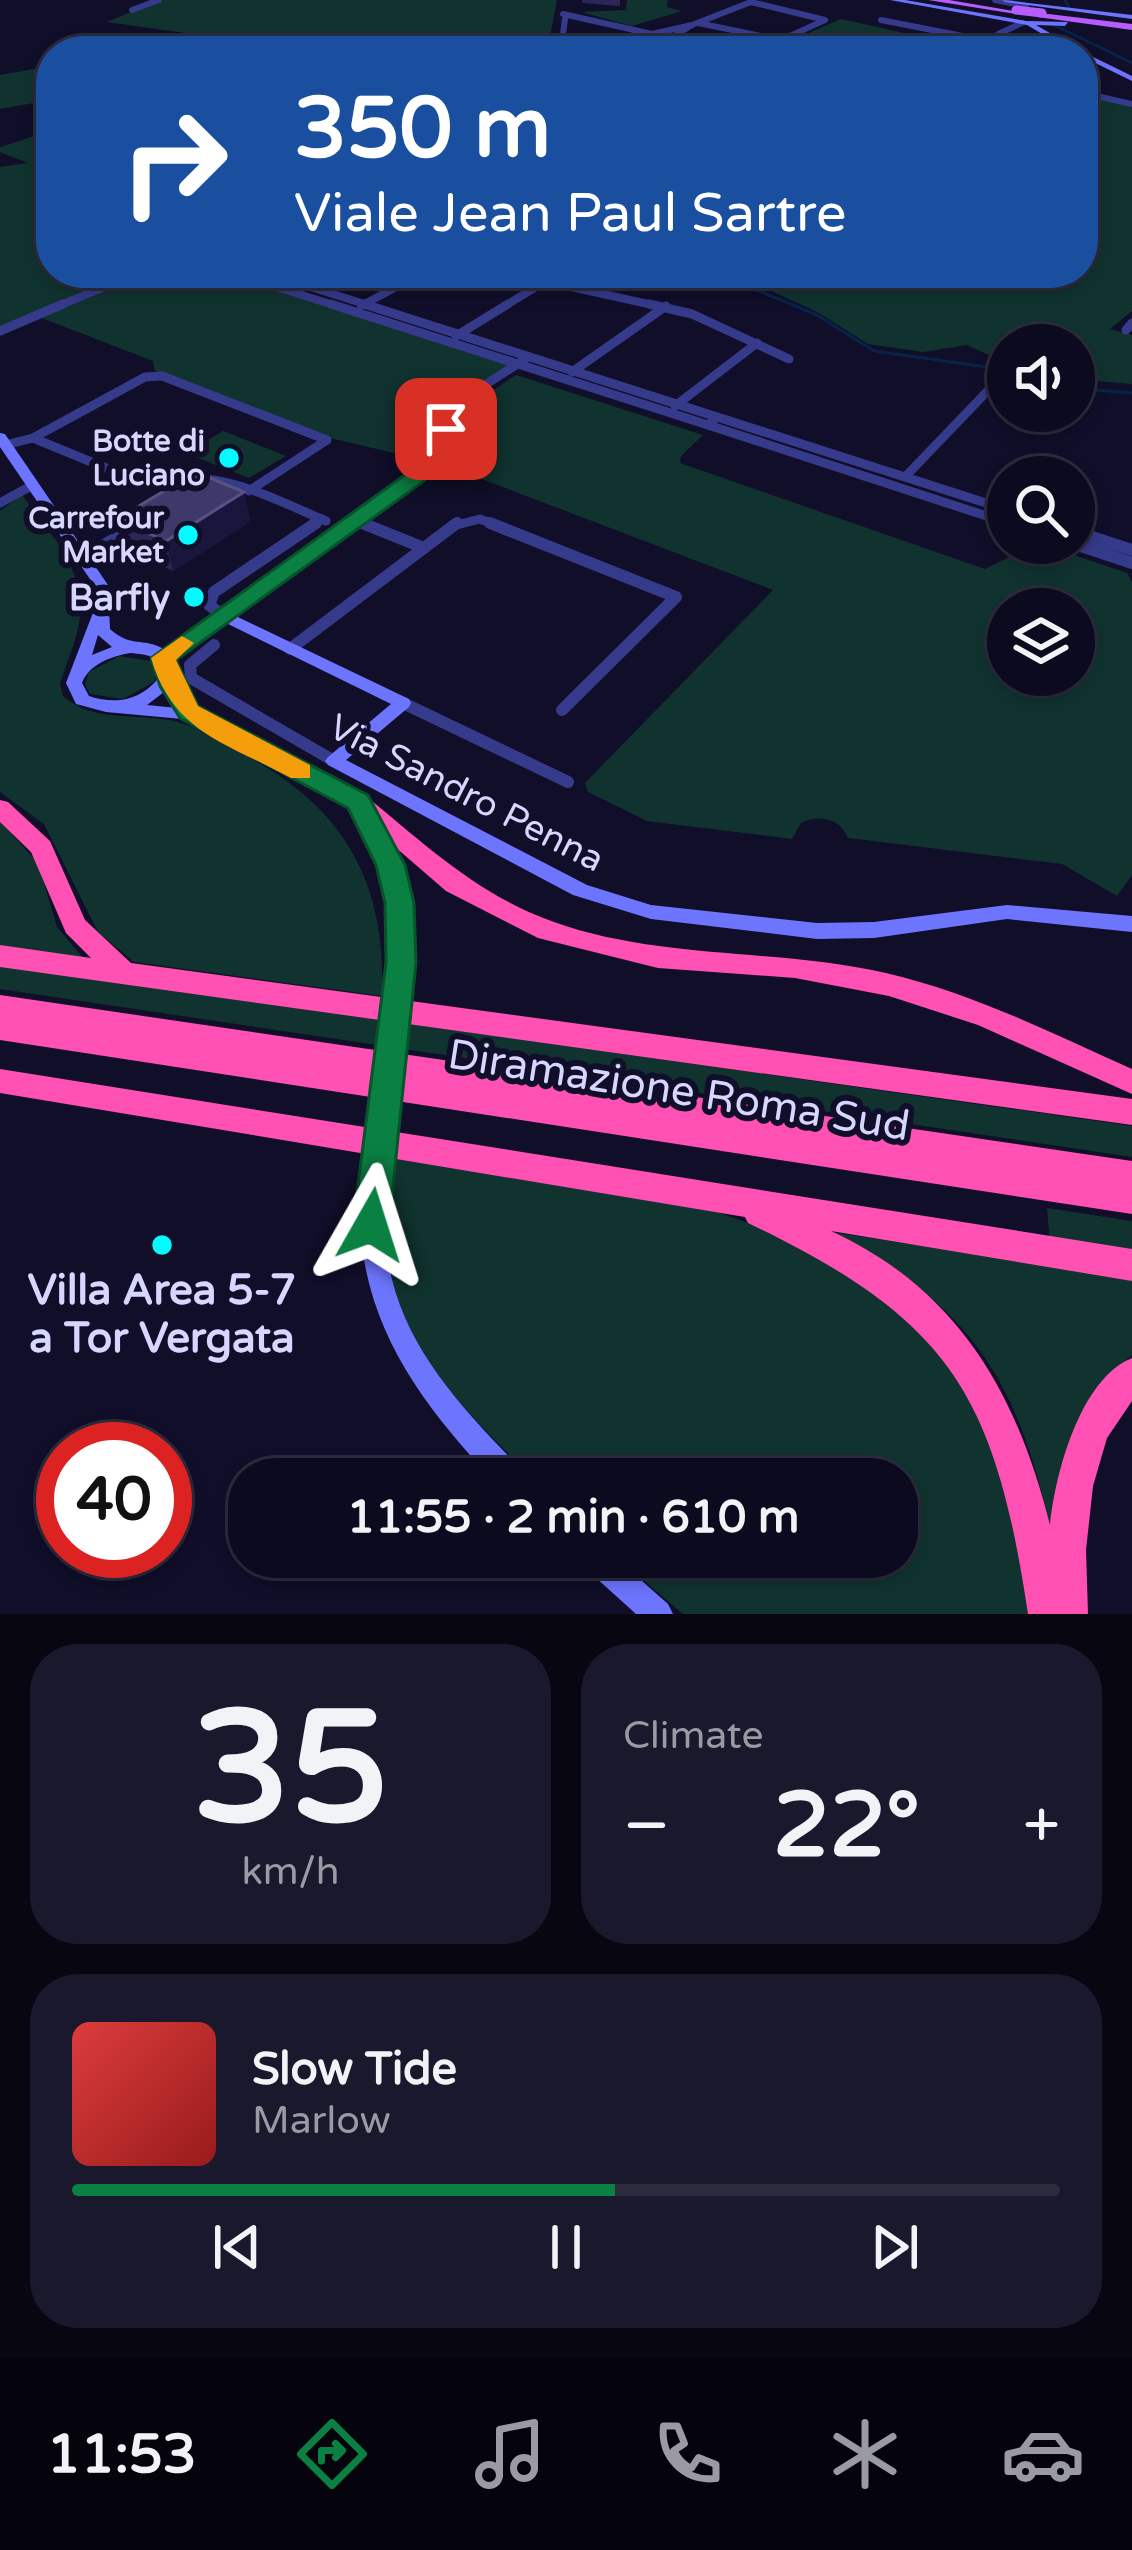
<!DOCTYPE html>
<meta charset="utf-8">
<style>
body{margin:0;font-family:"Varela Round",sans-serif;background:#1a182c;color:#f1f3f6;height:100vh;display:flex;flex-direction:column;font-size:45px;white-space:nowrap}
*{box-sizing:border-box;margin:0}
p{font-size:39px;color:#9a9aa4}
.icon{flex:none;width:66px;height:66px;fill:none;stroke:currentColor;stroke-width:2;stroke-linecap:round;stroke-linejoin:round}
.map{position:relative;height:1614px;overflow:hidden}
.drawer{display:flex;flex-direction:column;gap:30px;padding:30px;background:#070611;flex:1}
.drawer>*{flex:none}
.hud{position:absolute;left:36px;top:36px;width:1062px;height:252px;border-radius:48px;box-shadow:0 6px 18px #0003,0 0 0 3px #2c2b3d;background:#1a4fa0;color:#fff;overflow:hidden}
.buttons{position:absolute;left:987px;top:324px;display:grid;gap:24px}
.buttons a{display:grid;place-items:center;width:108px;height:108px;border-radius:50%;background:#0c0a1f;box-shadow:0 6px 18px #0003,0 0 0 3px #2c2b3d;font-size:60px}
.speed{position:absolute;left:36px;top:1422px;display:flex;gap:24px;font-size:60px;font-weight:700;text-align:center}
.speed>*{display:grid;place-content:center;width:156px;height:156px;border-radius:50%;background:#0c0a1f;box-shadow:0 6px 18px #0003,0 0 0 3px #2c2b3d;line-height:1}
.speed .limit{border:18px solid #d22;background:#fff;color:#111}
.pin{position:absolute;display:grid;place-items:center;width:102px;height:102px;color:#fff;margin:-51px;border-radius:24px;box-shadow:0 6px 18px #0006}
.me{position:absolute;width:132px;margin:-66px;rotate:6deg;stroke-linejoin:round;filter:drop-shadow(0 0 9px #0008)}
.turn{display:flex;align-items:center;gap:42px;height:252px;padding:0 60px;font-size:54px}
.turn .icon{width:156px;height:156px;stroke-width:2.5}
.turn b{display:block;font-size:84px;line-height:102px}
.big{font-size:90px;font-weight:700;line-height:1.1}
.drawer .tile{flex:1;display:flex;flex-direction:column;justify-content:center;gap:18px;min-width:0;padding:0 42px;border-radius:48px;background:#1a182c}
.drawer .dial{align-items:center;gap:0}
.dial b{font-size:156px;line-height:1}
.song{display:flex;align-items:center;gap:36px}
.cover{width:144px;height:144px;border-radius:18px;background:linear-gradient(135deg,hsl(0 70% 55%),hsl(0 70% 35%))}
.played{height:12px;border-radius:6px;background:linear-gradient(90deg,#0b8043 55%,#2c2b3d 55%)}
.keys{display:flex;justify-content:space-around;direction:ltr}
.heat{display:flex;justify-content:space-between;align-items:center;font-size:66px;direction:ltr}
.drawer .tiles{flex:1;display:grid;gap:30px;grid-template-columns:1fr 1fr}
.tile:last-child{grid-column:span 2}
.trip{position:absolute;left:228px;top:1458px;width:690px;height:120px;border-radius:48px;background:#0c0a1f;box-shadow:0 6px 18px #0003,0 0 0 3px #2c2b3d;font-weight:700;line-height:120px;text-align:center}
.dock{display:flex;height:192px;justify-content:space-around;align-items:center;background:#05040c;color:#9a9aa4}
.dock .icon{width:84px;height:84px}
.dock .on{color:#0b8043}
.dock b{font-size:54px;color:#f1f3f6}
.map>svg:first-child{display:block}
.green{fill:#10332f;fill-rule:evenodd}
.lines{fill:none;stroke-linecap:round;stroke-linejoin:round}
.stream{stroke:#062449;stroke-width:3}
.street-far3{stroke:#363a8b;stroke-width:6}
.street-far2{stroke:#363a8b;stroke-width:8}
.street-far1{stroke:#363a8b;stroke-width:9}
.street{stroke:#363a8b;stroke-width:12}
.secondary{fill:#6d75ff;fill-rule:evenodd}
.primary{fill:#b55dff;fill-rule:evenodd}
.highway{fill:#ff51b3;fill-rule:evenodd}
.secondary-bridge-far1{stroke:#6d75ff;stroke-width:21}
.secondary-bridge{stroke:#6d75ff;stroke-width:26}
.primary-bridge{stroke:#b55dff;stroke-width:9}
.wall{fill:#2c2658}
.shaded-wall{fill:#19153d}
.building{fill:#3e396a;stroke:#565281;stroke-width:3}
.route{fill:#0b8043;stroke:#07532c;stroke-width:3}
.slow{fill:#f59e0b}
.poi-dot{fill:#02fbff;stroke:#100e29;stroke-width:4.5}
.labels{text-anchor:middle;stroke-width:12;stroke-linejoin:round;paint-order:stroke}
.far-poi-label{font-size:30px;font-weight:bold;fill:#d7d6ff;stroke:#100e29;text-anchor:end}
.poi-label{font-size:36px;font-weight:bold;fill:#d7d6ff;stroke:#100e29;text-anchor:end}
.street-label{font-size:36px;fill:#d7d6ff;stroke:#100e29}
.near-street-label{font-size:42px;fill:#d7d6ff;stroke:#100e29}
.near-poi-label{font-size:42px;font-weight:bold;fill:#d7d6ff;stroke:#100e29}
</style>
<div class="map">
<svg width="1132" height="1614" viewBox="0 0 1132 1614">
<rect width="100%" height="100%" fill="#100e29"/>
<g class="green">
<path d="M159,0H557L548,47L539,51H133L206,36L107,22Z"/>
<path d="M627,0H668L667,7L682,11L632,26L581,12L626,10Z"/>
<path d="M841,19L927,38C882,59 839,49 792,40Z"/>
<path d="M51,66V100L0,109V75Z"/>
<path d="M1083,95L1132,106V311L1110,329L1132,335V384L1074,379V345H1008V364L967,345L923,352L868,344L817,312L732,273H1083Z"/>
<path d="M51,131V273H234L516,365L459,402L433,462L330,438L155,371L153,361L34,315L0,327V167L28,163L0,152V147Z"/>
<path d="M516,375L703,435L681,456L680,463L985,569L1027,548L1047,557L1062,551L1127,573L1132,582V875L1117,896L1062,864L848,838C840,818 819,814 801,823L792,839L647,821L588,792L585,783L773,590L450,467L465,409ZM1008,609H1074V675H1008Z"/>
<path d="M223,431L286,456L249,478L193,456L198,452L193,449Z"/>
<path d="M22,495L75,566L71,568C93,608 73,643 60,684L63,696C94,724 140,712 178,722C202,729 224,743 245,755C345,808 387,884 382,996L134,962L98,932L44,824L0,792V511Z"/>
<path d="M119,656L151,661L157,671L154,682L123,699L90,694L85,684L89,672Z"/>
<path d="M0,821L38,863L57,927L84,959L0,946Z"/>
<path d="M0,966L1132,1126V1157L0,989Z"/>
<path d="M390,1155L709,1209L787,1237L925,1325L995,1440L1032,1614H683L616,1557H897V1479H533C424,1368 371,1319 390,1155Z"/>
<path d="M1047,1208L1132,1221V1256L1050,1244Z"/>
<path d="M831,1232L1132,1278V1355C1077,1402 1060,1456 1050,1526C1015,1374 970,1307 831,1232Z"/>
</g>
<g class="lines">
<g class="stream">
<path d="M1065,0L1069,7"/>
<path d="M1056,26L1132,63"/>
<path d="M716,273L817,315L874,351L1008,370"/>
<path d="M1074,388L1132,393"/>
</g>
<g class="street-far3">
<path d="M995,0L1026,6"/>
<path d="M132,10L159,0"/>
<path d="M563,14L652,34"/>
<path d="M881,20L998,43L1007,40L998,34L1022,23"/>
<path d="M698,23L835,51"/>
<path d="M692,25L751,2L825,20L757,51"/>
<path d="M547,51L562,41L565,19"/>
<path d="M627,51L671,38L692,25L652,34L633,48"/>
<path d="M1083,93L1132,104"/>
</g>
<g class="street-far2">
<path d="M233,273L270,285"/>
<path d="M266,273L374,307"/>
<path d="M285,278L270,285L340,307"/>
<path d="M544,281L662,307"/>
<path d="M361,306L422,273"/>
<path d="M56,307L138,273"/>
<path d="M503,307L559,273"/>
</g>
<g class="street-far1">
<path d="M331,304L708,425L717,417"/>
<path d="M364,304L1008,510"/>
<path d="M649,304L692,314L789,359"/>
<path d="M1126,330L1132,323"/>
<path d="M0,331L63,304"/>
<path d="M456,336L508,304"/>
<path d="M572,372L666,306"/>
<path d="M675,406L757,343"/>
<path d="M708,425L1008,523"/>
<path d="M33,438L147,485L186,486"/>
<path d="M5,445L33,438L145,377L162,376L327,440L249,491"/>
<path d="M905,477L1001,377"/>
<path d="M143,484C210,464 265,495 326,521"/>
<path d="M0,503L31,486"/>
<path d="M354,520L369,526"/>
<path d="M311,526L322,519"/>
<path d="M344,526L429,466L459,402L528,357"/>
<path d="M453,526L480,519L498,526"/>
</g>
<g class="street">
<path d="M316,523L214,592L209,605L221,614L349,523"/>
<path d="M362,523L424,548"/>
<path d="M490,523L676,597L562,710"/>
<path d="M1074,531L1101,540"/>
<path d="M1071,543L1093,550"/>
<path d="M104,545L135,526"/>
<path d="M1132,550L1101,540L1093,550L1132,563"/>
<path d="M214,645L190,665L191,678L334,761"/>
<path d="M290,649L457,523"/>
<path d="M403,703L568,782"/>
</g>
<g class="secondary">
<path d="M890,0H905L1026,21L1068,22L1065,26L1036,25L1081,51H1071L1027,25Z"/>
<path d="M1002,0L1132,15V19L1005,2Z"/>
<path d="M1083,52L1132,76V81L1083,57Z"/>
<path d="M0,433L5,434L108,585L110,629C131,648 142,637 164,649L221,609L409,699L411,703L409,707L346,760L587,885L651,905L817,923L874,922L1007,905L1132,916V932L1007,919L874,938L817,939L651,919L573,895L328,765L325,761L328,757L391,704L222,621L172,659L188,698L202,716L364,798L405,885L410,977L407,983L400,985L393,983L390,977L385,885L351,806L182,719L106,712L76,704L66,683L94,610V585L0,447ZM98,635L112,647L92,655ZM131,653C147,655 157,654 162,673C145,699 118,706 89,696L82,683C89,664 112,656 131,653ZM168,689L177,708L147,705Z"/>
<path d="M374,1184L382,1187C388,1202 385,1218 385,1233C386,1248 388,1265 392,1279C410,1355 468,1414 521,1469L525,1479H492C431,1414 376,1344 363,1253C360,1233 358,1206 366,1187Z"/>
<path d="M580,1557H615L668,1604L673,1614H636L584,1567Z"/>
</g>
<g class="primary">
<path d="M928,0H949L1020,12L1016,14Z"/>
<path d="M1040,13L1132,24V30L1037,17Z"/>
</g>
<g class="highway">
<path d="M358,794L366,796C424,844 481,897 554,922C660,960 777,948 886,973C972,993 1052,1033 1132,1069V1094L978,1025L889,996L795,978L658,968L538,938L446,891L350,808L346,802Z"/>
<path d="M0,800L8,802L50,841L85,920L131,963L1132,1099V1125L0,967V945L91,958L66,933L31,852L0,822Z"/>
<path d="M0,995L1132,1161V1214L0,1040Z"/>
<path d="M0,1069L1132,1249V1281L831,1231C959,1290 1017,1394 1050,1525C1055,1474 1080,1379 1132,1358V1401L1107,1438L1093,1486L1086,1550L1088,1614H1028C995,1395 951,1320 748,1223L745,1217L0,1093Z"/>
</g>
<path class="secondary-bridge-far1" d="M378,1161L400,977"/>
<path class="secondary-bridge" d="M374,1195L378,1158"/>
<path class="primary-bridge" d="M1016,10L1042,13"/>
</g>
<g class="wall">
<path d="M582,0H620V6L582,3Z"/>
<path d="M244,492L250,522L173,571L125,548L117,519Z"/>
</g>
<path class="shaded-wall" d="M244,492L250,522L173,571L166,541Z"/>
<path class="building" d="M196,472L244,492L166,541L117,519Z"/>
<path class="route" d="M439,425L455,429L450,452L424,481L176,660L198,706L368,795L405,865L414,903L416,963L389,1225L384,1237L371,1241L358,1237L353,1225L386,963L385,903L376,865L348,808L180,718L160,686L151,658L409,472L431,450Z"/>
<path class="slow" d="M182,636L194,643L176,660L198,706L310,765V778H291C227,743 173,733 151,658Z"/>
<g class="poi-dot">
<circle cx="229" cy="458" r="12"/>
<circle cx="188" cy="535" r="12"/>
<circle cx="194" cy="597" r="12"/>
<circle cx="162" cy="1245" r="12"/>
</g>
<g class="labels">
<g class="far-poi-label">
<text x="205" y="451">Botte di<tspan x="205" dy="34">Luciano</tspan></text>
<text x="164" y="528">Carrefour<tspan x="164" dy="34">Market</tspan></text>
</g>
<g class="poi-label">
<text x="170" y="610">Barfly</text>
</g>
<g class="street-label">
<text transform="translate(467 792) rotate(27)" y="13">Via Sandro Penna</text>
</g>
<g class="near-street-label">
<text transform="translate(679 1089) rotate(9)" y="15">Diramazione Roma Sud</text>
</g>
<g class="near-poi-label">
<text x="162" y="1304">Villa Area 5-7<tspan x="162" dy="48">a Tor Vergata</tspan></text>
</g>
</g>
</svg>
<div class="buttons">
<a><svg class="icon" aria-label="sound" viewBox="0 0 24 24"><path d="M4 9h4l5-4v14l-5-4H4zM17 9q2 3 0 6"/></svg></a>
<a><svg class="icon" aria-label="search" viewBox="0 0 24 24"><circle cx="10" cy="10" r="6"/><path d="M15 15l6 6"/></svg></a>
<a><svg class="icon" aria-label="layers" viewBox="0 0 24 24"><path d="M12 4l9 5-9 5-9-5zM3 14l9 5 9-5"/></svg></a>
</div>
<div class="speed"><div class="limit">40</div></div>
<div class="pin" style="left:446px;top:429px;background:#d93025"><svg class="icon" aria-label="arrive" viewBox="0 0 24 24"><path d="M6 21V4h12l-3 4 3 4H6"/></svg></div>
<svg class="me" style="left:371px;top:1225px" viewBox="-20 -20 40 40"><path d="M0-17L14 15 0 8-14 15z" fill="#0b8043" stroke="#fff" stroke-width="4"/></svg>
<div class="trip">11:55 · 2 min · 610 m</div>
<div class="hud">
<div class="turn"><svg class="icon" aria-label="right" viewBox="0 0 24 24"><path d="M7 20v-9h11M14 6l5 5-5 5"/></svg><div><b>350 m</b>Viale Jean Paul Sartre</div></div>
</div>
</div>
<section class="drawer">
<div class="tiles">
<div class="tile dial"><b>35</b><p>km/h</p></div>
<div class="tile"><p>Climate</p>
<div class="heat"><a>−</a><b class="big">22°</b><a>+</a></div>
</div>
<div class="tile">
<div class="song"><i class="cover"></i><div><b>Slow Tide</b><p>Marlow</p></div></div>
<div class="played"></div>
<div class="keys"><svg class="icon" aria-label="previous" viewBox="0 0 24 24"><path d="M18 5L8 12l10 7zM5 5v14"/></svg><svg class="icon" aria-label="pause" viewBox="0 0 24 24"><path d="M8 5v14M16 5v14"/></svg><svg class="icon" aria-label="next" viewBox="0 0 24 24"><path d="M6 5l10 7-10 7zM19 5v14"/></svg></div>
</div>
</div>
</section>
<nav class="dock">
<b>11:53</b>
<svg class="icon on" aria-label="directions" viewBox="0 0 24 24"><path d="M12 3l9 9-9 9-9-9zM9 14v-3h6M13 9l2 2-2 2"/></svg>
<svg class="icon" aria-label="music" viewBox="0 0 24 24"><path d="M9 18V5l10-2v13"/><circle cx="6" cy="18" r="3"/><circle cx="16" cy="16" r="3"/></svg>
<svg class="icon" aria-label="phone" viewBox="0 0 24 24"><path d="M5 4h4l2 5-3 2q2 4 5 5l2-3 5 2v4C11 20 4 13 5 4z"/></svg>
<svg class="icon" aria-label="climate" viewBox="0 0 24 24"><path d="M12 3v18M4 7l16 10M4 17L20 7"/></svg>
<svg class="icon" aria-label="car" viewBox="0 0 24 24"><path d="M5 17H2v-5l4-1 3-4h7l3 4 3 1v5h-3M9 17h6M6 11h13"/><circle cx="7" cy="17" r="2"/><circle cx="17" cy="17" r="2"/></svg>
</nav>
